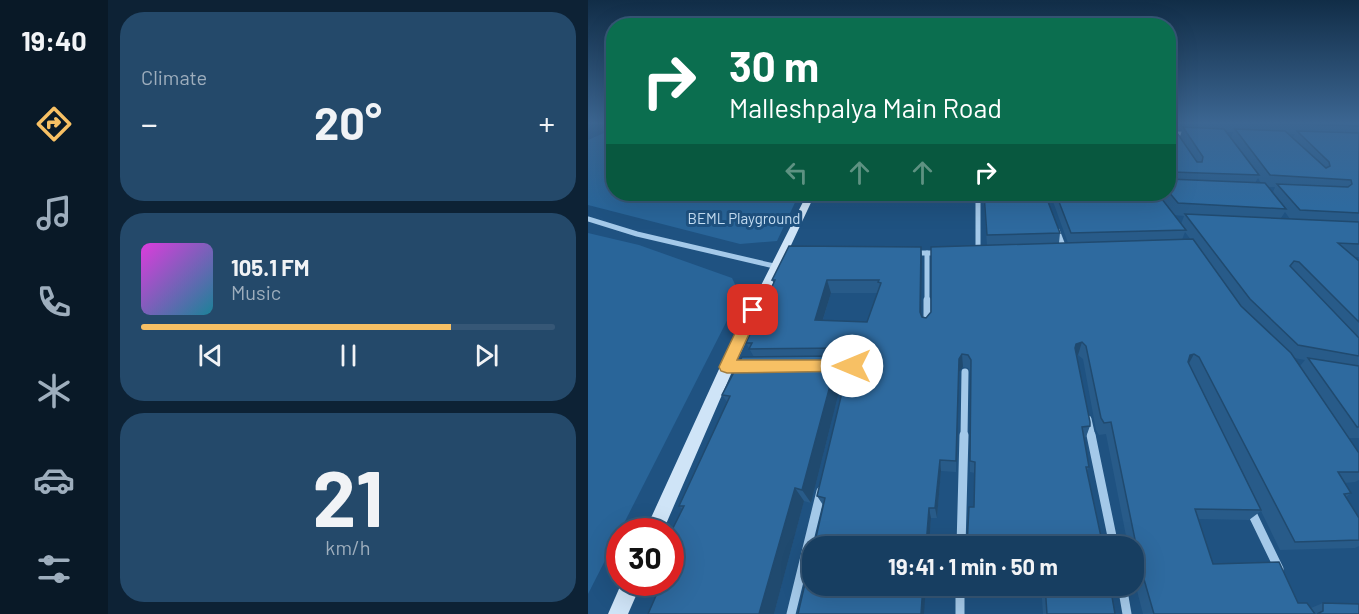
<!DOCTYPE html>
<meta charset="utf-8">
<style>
body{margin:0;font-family:Barlow,sans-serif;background:#24496a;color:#f1f3f6;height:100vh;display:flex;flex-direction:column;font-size:22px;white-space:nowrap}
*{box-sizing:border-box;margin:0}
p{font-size:20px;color:#9eaebd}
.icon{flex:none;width:33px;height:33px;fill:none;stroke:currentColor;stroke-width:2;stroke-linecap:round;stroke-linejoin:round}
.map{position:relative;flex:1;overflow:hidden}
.panel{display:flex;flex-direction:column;gap:12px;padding:12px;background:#0d2235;width:480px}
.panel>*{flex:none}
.banner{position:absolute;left:18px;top:18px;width:570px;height:183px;border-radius:24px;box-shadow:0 6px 24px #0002,0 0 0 2px #365776;background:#0b6e4f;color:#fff;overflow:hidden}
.speed{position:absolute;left:18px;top:518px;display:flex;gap:12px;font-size:30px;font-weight:700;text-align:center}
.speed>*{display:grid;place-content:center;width:78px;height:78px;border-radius:50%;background:#173e61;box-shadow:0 6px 24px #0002,0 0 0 2px #365776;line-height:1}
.speed .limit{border:9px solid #d22;background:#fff;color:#111}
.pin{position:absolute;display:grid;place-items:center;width:51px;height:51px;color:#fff;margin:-26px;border-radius:12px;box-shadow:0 3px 9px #0006}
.me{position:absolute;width:66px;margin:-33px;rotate:270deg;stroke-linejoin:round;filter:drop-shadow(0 0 4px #0008)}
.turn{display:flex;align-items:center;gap:21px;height:126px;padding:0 24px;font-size:27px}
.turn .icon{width:78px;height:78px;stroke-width:2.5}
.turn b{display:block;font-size:42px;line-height:51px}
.lanes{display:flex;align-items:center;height:57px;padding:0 24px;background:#0003;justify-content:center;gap:30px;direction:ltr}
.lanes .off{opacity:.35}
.big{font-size:45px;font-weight:700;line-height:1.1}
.panel .widget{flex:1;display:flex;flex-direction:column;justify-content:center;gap:9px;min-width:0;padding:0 21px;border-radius:24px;background:#24496a}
.panel .dial{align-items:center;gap:0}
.dial b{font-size:78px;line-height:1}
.song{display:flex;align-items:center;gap:18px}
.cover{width:72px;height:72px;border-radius:9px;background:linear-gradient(135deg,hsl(300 70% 55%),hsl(190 70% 35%))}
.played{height:6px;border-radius:3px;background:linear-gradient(90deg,#f7c064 75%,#365776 75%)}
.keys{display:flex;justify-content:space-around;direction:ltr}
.heat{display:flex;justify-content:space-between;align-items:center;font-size:33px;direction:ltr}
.trip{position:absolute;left:214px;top:536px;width:342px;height:60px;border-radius:24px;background:#173e61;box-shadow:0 6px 24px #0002,0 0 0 2px #365776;font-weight:700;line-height:60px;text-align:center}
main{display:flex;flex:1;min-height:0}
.tabs{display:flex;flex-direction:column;width:108px;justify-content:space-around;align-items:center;background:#091927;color:#9eaebd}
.tabs .icon{width:42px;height:42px}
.tabs .on{color:#f7c064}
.tabs b{font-size:27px;color:#f1f3f6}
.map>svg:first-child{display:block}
.green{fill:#296599}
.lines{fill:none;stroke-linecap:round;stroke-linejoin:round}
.street-far3{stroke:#a4c9e9;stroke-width:4}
.street-far2{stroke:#a4c9e9;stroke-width:5}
.street-far1{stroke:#a4c9e9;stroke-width:7}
.street{stroke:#a4c9e9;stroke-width:9}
.secondary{fill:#cfe4f7;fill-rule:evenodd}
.wall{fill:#285b89;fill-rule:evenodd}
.shaded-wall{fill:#204a6f}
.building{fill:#2e6a9f;stroke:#204a6f;stroke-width:1.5;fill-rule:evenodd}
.route{fill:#f7c064;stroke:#a17d41;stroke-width:1.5}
.labels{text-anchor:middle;stroke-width:6;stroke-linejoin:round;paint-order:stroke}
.far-park-label{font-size:15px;fill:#c8e1f6;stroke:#1f5281}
</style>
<main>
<nav class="tabs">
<b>19:40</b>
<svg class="icon on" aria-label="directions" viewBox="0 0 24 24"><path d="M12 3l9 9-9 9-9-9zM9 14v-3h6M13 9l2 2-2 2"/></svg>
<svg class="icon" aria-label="music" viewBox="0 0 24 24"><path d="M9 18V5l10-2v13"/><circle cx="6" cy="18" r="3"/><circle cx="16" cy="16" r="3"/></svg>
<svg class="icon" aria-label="phone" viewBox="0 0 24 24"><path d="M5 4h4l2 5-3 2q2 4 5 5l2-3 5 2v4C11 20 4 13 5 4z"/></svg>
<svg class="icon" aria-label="climate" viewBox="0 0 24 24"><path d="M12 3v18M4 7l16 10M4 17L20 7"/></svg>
<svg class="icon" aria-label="car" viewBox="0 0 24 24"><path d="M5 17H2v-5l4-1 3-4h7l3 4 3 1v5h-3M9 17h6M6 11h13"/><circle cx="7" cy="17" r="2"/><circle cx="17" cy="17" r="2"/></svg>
<svg class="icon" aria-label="filters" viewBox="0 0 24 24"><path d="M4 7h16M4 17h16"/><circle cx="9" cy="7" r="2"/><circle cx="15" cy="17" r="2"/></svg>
</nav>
<section class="panel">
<div class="widget"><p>Climate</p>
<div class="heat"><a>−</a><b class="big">20°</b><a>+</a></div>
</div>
<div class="widget">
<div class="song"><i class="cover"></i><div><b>105.1 FM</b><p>Music</p></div></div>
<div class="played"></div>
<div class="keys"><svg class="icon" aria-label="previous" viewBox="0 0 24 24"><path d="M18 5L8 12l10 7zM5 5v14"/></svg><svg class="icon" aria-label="pause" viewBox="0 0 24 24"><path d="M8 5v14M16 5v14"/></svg><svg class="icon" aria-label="next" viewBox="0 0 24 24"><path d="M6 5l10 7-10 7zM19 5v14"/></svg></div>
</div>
<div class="widget dial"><b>21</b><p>km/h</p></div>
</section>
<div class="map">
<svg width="771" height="614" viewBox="0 0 771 614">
<rect width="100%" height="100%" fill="#1f5281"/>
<g class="green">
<path d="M25,129L26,194H211L189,241L152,244L0,205V140Z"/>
<path d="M0,233L51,245L144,278L152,295L0,594Z"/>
</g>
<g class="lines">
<g class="street-far3">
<path d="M580,133L601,134"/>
<path d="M390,194V200"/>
</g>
<g class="street-far2">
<path d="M390,198V252"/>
<path d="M0,219L49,234L186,266"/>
<path d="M469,230L477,251"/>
<path d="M327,253H349"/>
<path d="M339,253V302"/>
</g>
<g class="street-far1">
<path d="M339,300V324"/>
<path d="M500,419L504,437"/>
<path d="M376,437L377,372"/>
</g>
<g class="street">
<path d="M503,435L526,546"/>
<path d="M663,511L691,569"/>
<path d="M373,546L376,435"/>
<path d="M372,585V614"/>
<path d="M534,585L539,614"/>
<path d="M203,614L233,491"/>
</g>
<g class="secondary">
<path d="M219,194H227L146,367L75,531H57L132,367Z"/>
<path d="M34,582H54L40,614H20Z"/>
</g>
</g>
<g class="wall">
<path d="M580,122H771V257H767L771,261V438H760L771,453V480L767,482L756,483L763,493L758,497L771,518V546L767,548L692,550L673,511L661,520L611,519L625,564L723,608L735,603L771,614H555L546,579V546H540L518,434L511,435L508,430L495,359L490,355H488L502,426L498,437L496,438L501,467L499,471L386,507L387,473L382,472V372L380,368L375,367L371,372L368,472L353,471L349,518H343L341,546H226L235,505L229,496L262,360H252L256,372L223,503L216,501L186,614H60L82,582L94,509L91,506L139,402L134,395L166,357L158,343L186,284L184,280L333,247L334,259L333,316L334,317L338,318L399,245L395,194H457L472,233L471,243H480L463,196L459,194H580ZM587,129L594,130L592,137ZM638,132H645L643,138ZM700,134H707L705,138ZM670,178L673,183H667ZM680,187H687L685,192ZM697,212L702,219L693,218ZM586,215L596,216L593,224ZM597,232L603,240H594ZM243,293H289L279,322L235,320ZM706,358L717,360L712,366Z"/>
<path d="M453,585H522L527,614H455Z"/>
</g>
<g class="shaded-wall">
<path d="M333,247L334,259L333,325L332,312Z"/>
<path d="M239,280L243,293L231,332L227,320Z"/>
<path d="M494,342L490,355L485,356L488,344Z"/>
<path d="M374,354L375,367L371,372L368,472V461L371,359Z"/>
<path d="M606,354L599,367L602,355Z"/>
<path d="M250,356L256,372L223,503L214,490Z"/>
<path d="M352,460L353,471L349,518L347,508Z"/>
<path d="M207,488L216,501L186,614H171Z"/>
<path d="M341,508L343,518L341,546H338Z"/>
<path d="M335,585H338L336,614H333Z"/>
</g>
<g class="building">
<path d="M648,122H771V126Z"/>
<path d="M580,125L585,127L609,162H614L615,157L595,127L636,129L671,175L584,172L580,174Z"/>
<path d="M647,129L697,131L738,168L742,166L741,162L709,131L771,133V213L712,210L689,184L760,187L764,184L763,180L682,175Z"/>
<path d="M580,175L581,179L677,183L698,209L590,203L580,191Z"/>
<path d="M396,194H457L472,233L399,235Z"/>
<path d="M468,194H570L598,230L483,233Z"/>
<path d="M597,214L771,222V244L750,243L771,261V322L711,262L706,261L702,266L771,338V356L710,345L662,299Z"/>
<path d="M605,239L653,306L703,353L771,453V472H750L763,493L756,494L771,518V540L707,542L611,357L606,354L602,355L600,362L673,510L607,509L625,564L691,562L710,603H719L727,614H566L553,569L523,422L516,423L513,418L498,346L494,342L488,344L487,348L502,422V426L494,427L501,467H498L515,546H379L381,507H386L387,462L382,461L383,360L380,355L374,354L371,359L368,461L352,460L347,508H341L338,546H226L237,498L229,496L264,351L259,348L161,349L164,343H158L187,280H184L201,246L333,247L332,312L334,317L338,318L343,312V247ZM239,280H291L290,282L293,283L279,322L227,320Z"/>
<path d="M250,356L214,490L207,488L171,614H60L74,582H82V534L96,506H91L142,396L134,395L154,357Z"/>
<path d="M720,358L771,366V427H769Z"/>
<path d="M225,549V585H335L333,614H210Z"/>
<path d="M457,585H522L527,614H459Z"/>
<path d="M735,603L771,604V614H729L735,611Z"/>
</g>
<linearGradient id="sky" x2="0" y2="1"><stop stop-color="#112d47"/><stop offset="0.59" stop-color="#3c6692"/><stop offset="1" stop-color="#3c6692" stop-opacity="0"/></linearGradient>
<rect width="771" height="208" fill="url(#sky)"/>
<path class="route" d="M165,306L172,310L149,360H264L269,362L271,366L269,371L139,373L133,371L131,367L158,310Z"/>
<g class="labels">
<g class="far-park-label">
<text x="156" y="224">BEML Playground</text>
</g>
</g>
</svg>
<div class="speed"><div class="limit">30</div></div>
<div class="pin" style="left:165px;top:310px;background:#d93025"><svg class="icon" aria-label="arrive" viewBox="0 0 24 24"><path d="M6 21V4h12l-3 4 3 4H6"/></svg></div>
<svg class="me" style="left:264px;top:366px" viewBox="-20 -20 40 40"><circle r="19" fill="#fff"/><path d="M0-13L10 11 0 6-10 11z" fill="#f7c064"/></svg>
<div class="trip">19:41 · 1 min · 50 m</div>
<div class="banner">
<div class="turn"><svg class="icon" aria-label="right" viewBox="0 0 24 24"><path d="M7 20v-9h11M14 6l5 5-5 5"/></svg><div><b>30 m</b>Malleshpalya Main Road</div></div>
<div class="lanes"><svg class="icon off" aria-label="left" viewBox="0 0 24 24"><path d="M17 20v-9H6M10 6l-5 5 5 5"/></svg><svg class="icon off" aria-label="ahead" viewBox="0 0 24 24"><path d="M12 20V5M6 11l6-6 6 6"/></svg><svg class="icon off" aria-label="ahead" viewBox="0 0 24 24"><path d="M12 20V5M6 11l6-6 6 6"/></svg><svg class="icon" aria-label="right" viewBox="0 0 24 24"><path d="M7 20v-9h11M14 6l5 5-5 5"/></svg></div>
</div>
</div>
</main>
